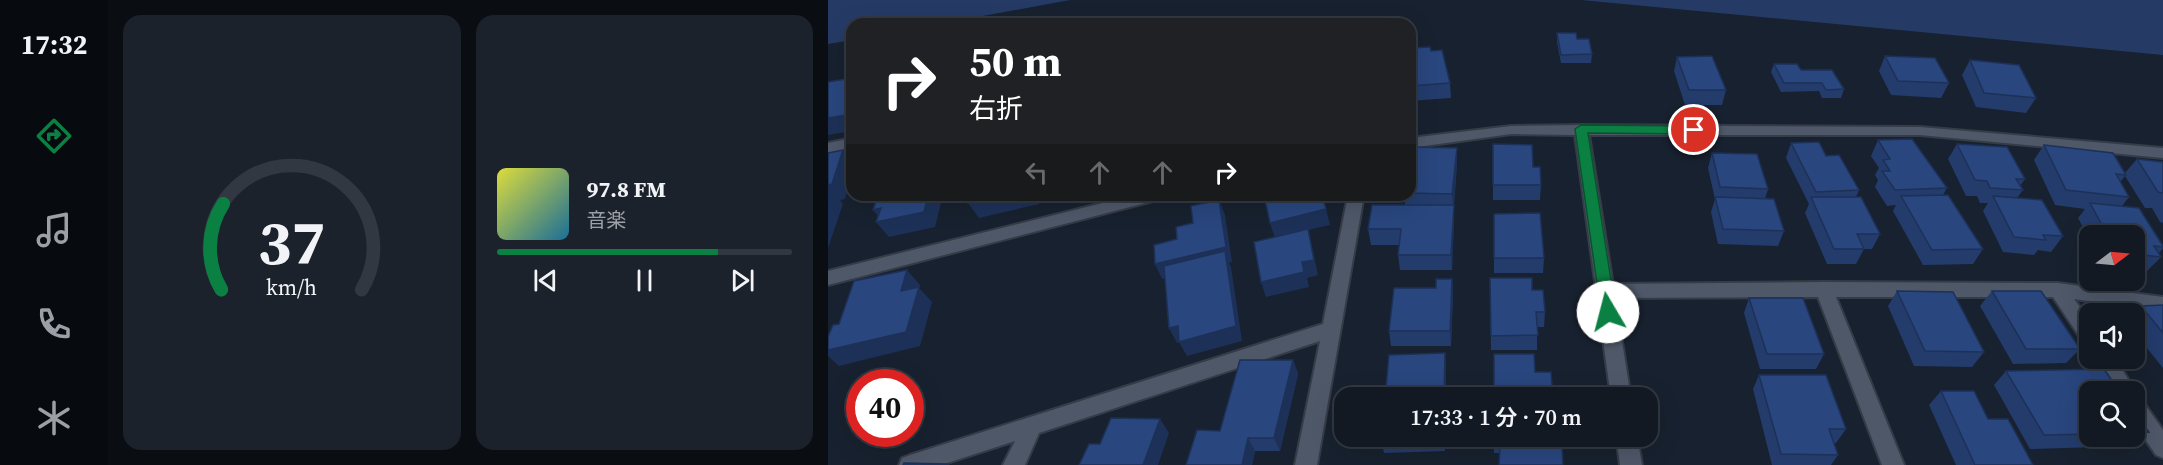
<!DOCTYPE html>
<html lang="ja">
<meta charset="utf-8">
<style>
body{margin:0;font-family:"Source Serif 4","Noto Sans JP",serif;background:#1b222b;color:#f1f3f6;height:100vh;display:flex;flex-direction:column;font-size:22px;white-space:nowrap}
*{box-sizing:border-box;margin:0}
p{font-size:20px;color:#9ca0a6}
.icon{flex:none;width:33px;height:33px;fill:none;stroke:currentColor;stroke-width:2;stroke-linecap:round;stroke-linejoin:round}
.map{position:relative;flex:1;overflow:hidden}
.drawer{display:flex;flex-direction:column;gap:15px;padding:15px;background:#0a0e13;width:720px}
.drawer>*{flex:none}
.guide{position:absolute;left:18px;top:18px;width:570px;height:183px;border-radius:18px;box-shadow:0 6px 24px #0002,0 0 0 2px #313841;background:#202124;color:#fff;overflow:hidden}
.needle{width:39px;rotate:74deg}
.buttons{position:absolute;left:1251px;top:225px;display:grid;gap:12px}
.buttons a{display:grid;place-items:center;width:66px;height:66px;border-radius:12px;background:#121923;box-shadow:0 6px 24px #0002,0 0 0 2px #313841;font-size:30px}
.speed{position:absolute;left:18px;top:369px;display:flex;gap:12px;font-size:30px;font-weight:700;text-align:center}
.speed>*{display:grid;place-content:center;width:78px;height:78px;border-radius:50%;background:#121923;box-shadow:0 6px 24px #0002,0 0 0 2px #313841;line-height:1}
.speed .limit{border:9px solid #d22;background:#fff;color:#111}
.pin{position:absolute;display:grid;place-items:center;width:51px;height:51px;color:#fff;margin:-26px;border:3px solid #fff;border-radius:50%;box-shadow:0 2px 6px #0007}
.me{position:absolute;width:66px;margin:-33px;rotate:352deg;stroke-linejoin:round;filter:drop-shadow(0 0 4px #0008)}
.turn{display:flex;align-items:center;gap:21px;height:126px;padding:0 24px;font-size:27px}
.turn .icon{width:78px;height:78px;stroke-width:2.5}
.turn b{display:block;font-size:42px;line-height:51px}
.lanes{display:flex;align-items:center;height:57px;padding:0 24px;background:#0003;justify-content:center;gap:30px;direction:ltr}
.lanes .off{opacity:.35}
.drawer .widget{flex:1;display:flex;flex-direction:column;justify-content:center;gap:9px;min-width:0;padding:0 21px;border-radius:18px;background:#1b222b}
.drawer .dial{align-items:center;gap:0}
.dial svg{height:156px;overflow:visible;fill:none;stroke:#313841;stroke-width:7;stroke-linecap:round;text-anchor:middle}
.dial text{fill:#f1f3f6;stroke:none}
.song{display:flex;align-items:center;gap:18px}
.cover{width:72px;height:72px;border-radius:9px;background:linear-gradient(135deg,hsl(60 70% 55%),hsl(200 70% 35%))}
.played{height:6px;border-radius:3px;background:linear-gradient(90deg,#0b8043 75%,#313841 75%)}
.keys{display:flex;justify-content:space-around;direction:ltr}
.drawer .tiles{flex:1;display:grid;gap:15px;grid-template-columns:repeat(2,1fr)}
.trip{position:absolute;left:506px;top:387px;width:324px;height:60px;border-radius:18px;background:#121923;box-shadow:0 6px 24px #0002,0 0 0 2px #313841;font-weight:600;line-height:60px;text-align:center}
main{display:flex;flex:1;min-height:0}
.tabs{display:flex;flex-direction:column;width:108px;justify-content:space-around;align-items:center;background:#070a0e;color:#9ca0a6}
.tabs .icon{width:42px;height:42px}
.tabs .current{color:#0b8043}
.tabs b{font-size:27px;color:#f1f3f6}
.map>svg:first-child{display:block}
.green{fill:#253b66}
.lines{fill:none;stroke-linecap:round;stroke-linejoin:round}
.minor-casing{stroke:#353b47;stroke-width:4}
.tertiary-casing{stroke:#353b47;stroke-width:4}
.minor{fill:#4f5869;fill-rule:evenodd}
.tertiary{fill:#4f5869;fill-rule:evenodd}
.wall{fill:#233c6c}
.shaded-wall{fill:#1d3158}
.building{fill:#29467e;stroke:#1d3158;stroke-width:1.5}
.route{fill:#0b8043;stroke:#07532c;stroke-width:1.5}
</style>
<main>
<nav class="tabs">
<b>17:32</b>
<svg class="icon current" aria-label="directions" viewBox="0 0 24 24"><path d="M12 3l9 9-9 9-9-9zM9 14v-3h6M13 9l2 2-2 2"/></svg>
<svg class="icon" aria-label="music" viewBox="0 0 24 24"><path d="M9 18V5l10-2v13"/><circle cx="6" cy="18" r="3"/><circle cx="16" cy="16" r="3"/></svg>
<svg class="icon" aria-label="phone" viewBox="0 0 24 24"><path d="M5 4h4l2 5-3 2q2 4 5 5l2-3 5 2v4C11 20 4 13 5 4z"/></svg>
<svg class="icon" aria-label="climate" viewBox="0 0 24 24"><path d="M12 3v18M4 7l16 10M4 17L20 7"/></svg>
</nav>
<section class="drawer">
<div class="tiles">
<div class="widget dial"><svg viewBox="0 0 100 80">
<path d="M14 69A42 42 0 1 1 86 69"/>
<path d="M14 69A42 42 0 0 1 15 25" stroke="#0b8043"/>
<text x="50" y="56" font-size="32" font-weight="700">37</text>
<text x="50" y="72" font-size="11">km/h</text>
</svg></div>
<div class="widget">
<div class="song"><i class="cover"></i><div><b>97.8 FM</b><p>音楽</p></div></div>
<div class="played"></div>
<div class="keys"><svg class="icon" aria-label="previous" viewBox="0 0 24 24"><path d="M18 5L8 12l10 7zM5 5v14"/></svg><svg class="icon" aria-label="pause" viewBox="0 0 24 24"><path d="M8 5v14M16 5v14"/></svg><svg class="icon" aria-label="next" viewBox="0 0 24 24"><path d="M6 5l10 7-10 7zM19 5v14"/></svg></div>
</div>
</div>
</section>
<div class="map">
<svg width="1335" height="465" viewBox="0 0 1335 465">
<rect width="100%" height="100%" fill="#18212f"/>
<g class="green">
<path d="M0,0H242L111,24H24V40L0,44Z"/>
<path d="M753,0H1335V55Z"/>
</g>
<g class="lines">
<defs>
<g id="minor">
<path d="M24,138V148L0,153V143Z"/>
<path d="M520,195H536L489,465H467L492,341L211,433L197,465H175L187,441L113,465H71L74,458L82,455L495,324Z"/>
<path d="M996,282L1230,283L1335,297V311L1246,299L1262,321V344L1255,342L1225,297H1008L1076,465H1054L990,297L777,298L771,296L768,291L771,286L777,284Z"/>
<path d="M1267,358H1287L1308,392L1306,395V392H1287Z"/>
<path d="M1306,396L1313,399L1335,430V458L1328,455L1306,423Z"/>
</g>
<g id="tertiary">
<path d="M753,125L1092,127L1335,148V158L1092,135H761L803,398H783L747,135L683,134L582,148V138L683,126Z"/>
<path d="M307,195H337L335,199L329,200L0,285V271Z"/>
<path d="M788,436H809L814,465H792Z"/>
</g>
</defs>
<use href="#minor" class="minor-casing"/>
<use href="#tertiary" class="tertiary-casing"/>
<use href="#minor" class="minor"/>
<use href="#tertiary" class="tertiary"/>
</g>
<g class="wall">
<path d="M729,33L764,54L763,63H733L729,42Z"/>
<path d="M582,48L603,51L622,83L623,98L582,101Z"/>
<path d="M1057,56L1121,83L1113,98L1063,95L1051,71Z"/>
<path d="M849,57L898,90L894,105H857L846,71Z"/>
<path d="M1142,60L1208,98L1198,113L1148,107L1134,75Z"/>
<path d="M946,64L973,70L1016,89L1013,98H994L991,91L953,92L943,72Z"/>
<path d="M1050,140L1119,188L1115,195L1155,249L1145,264L1095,265L1065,211L1068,205L1059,206L1047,187L1050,180L1047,175L1051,168L1043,156Z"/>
<path d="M963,143L998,156L1031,190L1028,197L1052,234L1044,249H1036L1028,264H999L977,213L981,204L958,158Z"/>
<path d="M665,144L705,167L713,185L712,200H665Z"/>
<path d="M1129,144L1197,179L1192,186L1195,190L1189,198L1235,236L1223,252L1210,250L1206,255L1175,252L1155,211L1160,203H1152L1149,196H1138L1120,159Z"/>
<path d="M1216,145L1297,173L1309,159L1335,162V223L1332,222L1324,208H1317L1297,176L1292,182L1301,197L1294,206L1335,246V248L1331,253L1333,257L1318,272L1306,270V236H1262V240L1250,218L1257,209L1227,205L1206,160Z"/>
<path d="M629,148V163L626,205V220L624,270H572L570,255L571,245H543L540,229L577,205L576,195H582V151Z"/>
<path d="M884,153L940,189L937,199L956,231L950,246L890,244L883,212L887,199L880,168Z"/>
<path d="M666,214L716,258L715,273H666Z"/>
<path d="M662,278L704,290L717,312L716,327H709V350H663Z"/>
<path d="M624,279L625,294L623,346H563L561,331L608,288Z"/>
<path d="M1069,291L1156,352L1144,367L1086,366L1060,306Z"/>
<path d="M1164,291L1252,349L1238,363L1185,364L1152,306Z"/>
<path d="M921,298L996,354L988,369H932L916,313Z"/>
<path d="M1335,305V368L1306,332V314L1313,306Z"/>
<path d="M465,360L470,374L452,451H427L424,465H358L392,431Z"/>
<path d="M1178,371L1262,392V436H1306V412L1321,432L1303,446L1202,449L1166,385Z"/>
<path d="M931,375L1018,429L1008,443H1006L1010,455L1003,465H944L925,389Z"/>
<path d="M1113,391L1160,419L1205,465H1128L1101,405Z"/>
<path d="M538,436H617V451L556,453L553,439H539Z"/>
<path d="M666,436H728L727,446H710L709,447L672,453H666Z"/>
</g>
<g class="shaded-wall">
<path d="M24,114V131L0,135V118Z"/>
<path d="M629,148V163L626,205V220L624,270L623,255L625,209L624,194Z"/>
<path d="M15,150L24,160V176L17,199L12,200L15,204L0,248V185Z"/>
<path d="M100,195H115L107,227L61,237L48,222L54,221L45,210Z"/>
<path d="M174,195H211V204L151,218L140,203Z"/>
<path d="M391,200L397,215L404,262L401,263L403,267L414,341L359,356L351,342L349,343L341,328L399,263L334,279L327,264Z"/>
<path d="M498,209L502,225L480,230L490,275L479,278L481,287L438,297L433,282L447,238L442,223Z"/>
<path d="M79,270L92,285L91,288L104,302L92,346L11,366L0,356V350L73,291Z"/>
<path d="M624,279L625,294L623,346L622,331Z"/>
<path d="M617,353L618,368V398H616Z"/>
<path d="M465,360L470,374L452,451L446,438Z"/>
<path d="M332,419L341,433L330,465H315Z"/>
<path d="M615,436H617V451Z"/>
<path d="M420,438L427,451L424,465H414Z"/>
</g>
<g class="building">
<path d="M729,33H748L749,39H761L764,54L733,55Z"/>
<path d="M602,47L603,51L614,50L622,83L582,86V48Z"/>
<path d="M884,56L898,90H861L849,57Z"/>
<path d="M1057,56L1107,58L1121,83L1070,81Z"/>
<path d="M1142,60L1191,65L1208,98L1156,93Z"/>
<path d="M946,64H969L973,70H1004L1016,89L998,90L994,83H956Z"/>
<path d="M24,78V114L0,118V82Z"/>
<path d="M1084,139L1119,188L1067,190L1054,171H1062L1055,160L1062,159L1050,140Z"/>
<path d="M991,142L998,156L1011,155L1031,190L988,192L963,143Z"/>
<path d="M665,144L704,145L705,167H712L713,185H665Z"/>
<path d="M1129,144L1179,147L1197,179H1188L1195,190L1162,188L1159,181L1147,180Z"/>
<path d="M1216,145L1285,153L1298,175L1288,174L1301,197L1238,190Z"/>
<path d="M582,147L629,148L624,194L582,193Z"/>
<path d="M15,150L4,184L0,185V153Z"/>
<path d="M884,153L929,154L940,189L892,187Z"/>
<path d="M1309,159L1335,162V193L1330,192Z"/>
<path d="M50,195H100L96,212L48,222L53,208L45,210Z"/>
<path d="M141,195H174L140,203Z"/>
<path d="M436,195H494L498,209L442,223Z"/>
<path d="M1120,195L1155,249L1104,250L1073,196Z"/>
<path d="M1165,196L1214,200L1235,236L1215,235L1218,240L1186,237Z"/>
<path d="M887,197L946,199L956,231L895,229Z"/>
<path d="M983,197H1033L1052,234H1029L1036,249H1006Z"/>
<path d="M391,200L398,247L327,264L326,245L349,239L348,227L365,223L363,206Z"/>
<path d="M1262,203L1311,208L1335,246V247L1326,246L1333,257L1306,254V236H1280Z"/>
<path d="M544,205H626L623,255H570L573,229H540Z"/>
<path d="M712,213L716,258H666V214Z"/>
<path d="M480,229L486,260L474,262L476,272L433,282L426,242Z"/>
<path d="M397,251L408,326L351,342L350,326L341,328L336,266Z"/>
<path d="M79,270L73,291L91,287L78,332L0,350V337L5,325L11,324L26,281Z"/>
<path d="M662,278H704V290H715L717,312H708L710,335L663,336Z"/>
<path d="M608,279H624L622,331H561L566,288H608Z"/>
<path d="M1069,291L1125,292L1156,352L1097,351Z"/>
<path d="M1164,291H1213L1252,349H1198Z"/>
<path d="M921,298H975L996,354H939Z"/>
<path d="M1335,305V333L1313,306Z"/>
<path d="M617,353L616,398H557L561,355Z"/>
<path d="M666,354H706L707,372H723L725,398H666Z"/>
<path d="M412,360H465L446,438H420L414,465H358L369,430L392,431Z"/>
<path d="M1276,369L1292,392H1262V434L1216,435L1178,371Z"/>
<path d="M931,375H998L1018,429H1001L1010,455L953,454Z"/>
<path d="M1113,391H1146L1160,419H1180L1205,465H1147Z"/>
<path d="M1306,412L1321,432L1306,433Z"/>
<path d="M283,418L332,419L315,465H251L261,444H272Z"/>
<path d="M553,436H615V437L553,439Z"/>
<rect x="666" y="436" width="44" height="3"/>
<path d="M672,446L734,448L735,465H671Z"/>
<path d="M76,463L120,464L119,465H75Z"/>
</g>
<path class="route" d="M753,125L866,126L872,130L866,134L760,133L788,312L786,316H775L773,312L747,129Z"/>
</svg>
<div class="buttons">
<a><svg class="needle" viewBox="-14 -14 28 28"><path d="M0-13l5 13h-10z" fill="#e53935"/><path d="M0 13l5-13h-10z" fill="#9ca0a6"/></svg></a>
<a><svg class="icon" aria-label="sound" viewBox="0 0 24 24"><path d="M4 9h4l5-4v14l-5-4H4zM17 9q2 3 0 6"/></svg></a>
<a><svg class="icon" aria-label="search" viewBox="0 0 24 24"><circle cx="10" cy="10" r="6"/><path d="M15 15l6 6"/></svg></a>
</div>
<div class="speed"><div class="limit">40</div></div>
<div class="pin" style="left:866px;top:130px;background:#d93025"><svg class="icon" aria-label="arrive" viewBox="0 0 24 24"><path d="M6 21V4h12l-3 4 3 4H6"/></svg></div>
<svg class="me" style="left:780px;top:312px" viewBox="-20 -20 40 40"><circle r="19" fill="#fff"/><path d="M0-13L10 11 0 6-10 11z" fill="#0b8043"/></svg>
<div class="trip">17:33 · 1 分 · 70 m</div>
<div class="guide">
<div class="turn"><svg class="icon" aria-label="right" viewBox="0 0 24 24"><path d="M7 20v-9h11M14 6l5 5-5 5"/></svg><div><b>50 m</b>右折</div></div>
<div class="lanes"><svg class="icon off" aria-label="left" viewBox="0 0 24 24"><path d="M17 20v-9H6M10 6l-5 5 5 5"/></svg><svg class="icon off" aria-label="ahead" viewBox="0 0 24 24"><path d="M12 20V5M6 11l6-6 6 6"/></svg><svg class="icon off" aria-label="ahead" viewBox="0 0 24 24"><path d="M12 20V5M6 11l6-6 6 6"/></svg><svg class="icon" aria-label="right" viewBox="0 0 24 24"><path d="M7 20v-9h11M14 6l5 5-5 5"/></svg></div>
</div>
</div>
</main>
